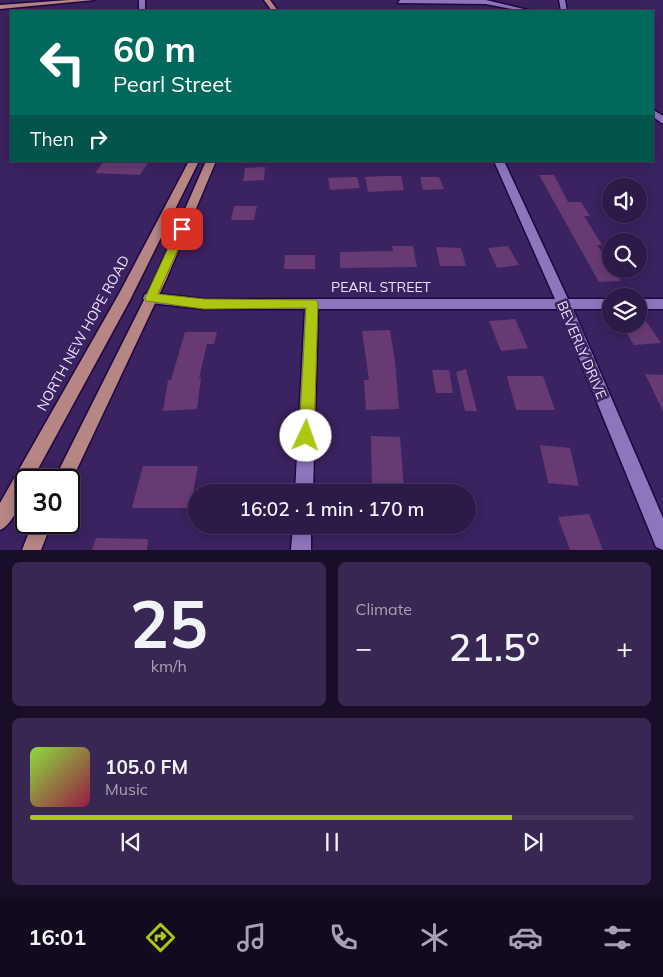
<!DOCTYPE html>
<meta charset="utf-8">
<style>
body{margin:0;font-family:Mulish,sans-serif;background:#382752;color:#f1f3f6;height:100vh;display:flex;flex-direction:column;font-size:19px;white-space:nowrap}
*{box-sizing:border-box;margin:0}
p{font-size:16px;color:#a6a1b4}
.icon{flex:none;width:28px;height:28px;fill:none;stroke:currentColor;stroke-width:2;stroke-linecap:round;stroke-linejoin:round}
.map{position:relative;height:550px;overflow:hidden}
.side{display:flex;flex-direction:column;gap:12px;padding:12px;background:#180e28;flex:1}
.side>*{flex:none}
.hud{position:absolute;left:10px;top:10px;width:644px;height:152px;border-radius:0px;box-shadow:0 2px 12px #0003,0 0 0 1px #483860;background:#00695c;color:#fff;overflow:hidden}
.tools{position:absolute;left:602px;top:178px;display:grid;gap:10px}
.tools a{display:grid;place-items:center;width:45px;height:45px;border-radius:50%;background:#2c1a48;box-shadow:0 2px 12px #0003,0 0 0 1px #483860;font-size:25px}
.speed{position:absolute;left:15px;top:469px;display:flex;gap:10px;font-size:25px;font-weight:700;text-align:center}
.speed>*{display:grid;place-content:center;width:65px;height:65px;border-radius:50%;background:#2c1a48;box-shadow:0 2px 12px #0003,0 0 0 1px #483860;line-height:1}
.speed .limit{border:2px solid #111;border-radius:8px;background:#fff;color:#111}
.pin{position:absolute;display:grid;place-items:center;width:42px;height:42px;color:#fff;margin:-21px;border-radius:10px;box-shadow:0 2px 8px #0006}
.me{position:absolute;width:55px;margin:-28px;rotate:3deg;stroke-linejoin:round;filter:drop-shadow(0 0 4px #0008)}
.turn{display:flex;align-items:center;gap:18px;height:105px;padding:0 20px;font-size:22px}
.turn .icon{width:65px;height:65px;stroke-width:2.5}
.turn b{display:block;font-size:35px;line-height:42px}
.then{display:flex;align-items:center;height:48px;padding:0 20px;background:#0003;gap:10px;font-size:19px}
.big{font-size:38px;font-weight:600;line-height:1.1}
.side .tile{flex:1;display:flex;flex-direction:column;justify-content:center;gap:8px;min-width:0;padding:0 18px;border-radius:8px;background:#382752}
.side .dial{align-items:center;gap:0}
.dial b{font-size:65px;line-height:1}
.song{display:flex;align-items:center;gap:15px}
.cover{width:60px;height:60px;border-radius:8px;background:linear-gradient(135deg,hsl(90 70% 55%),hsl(340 70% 35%))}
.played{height:5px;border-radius:2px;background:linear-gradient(90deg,#acc612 80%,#483860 80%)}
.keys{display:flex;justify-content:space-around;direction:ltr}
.heat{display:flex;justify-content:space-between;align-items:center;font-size:28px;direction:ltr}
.side .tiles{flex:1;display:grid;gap:12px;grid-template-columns:1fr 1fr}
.tile:last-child{grid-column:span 2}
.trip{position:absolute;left:188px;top:484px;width:288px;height:50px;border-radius:25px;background:#2c1a48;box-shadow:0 2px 12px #0003,0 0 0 1px #483860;font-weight:600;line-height:50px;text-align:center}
.menu{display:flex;height:80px;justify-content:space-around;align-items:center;background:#120a1d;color:#a6a1b4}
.menu .icon{width:35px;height:35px}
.menu .selected{color:#acc612}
.menu b{font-size:22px;color:#f1f3f6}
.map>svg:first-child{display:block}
.building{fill:#683a74}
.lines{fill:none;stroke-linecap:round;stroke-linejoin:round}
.minor-casing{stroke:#230543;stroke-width:3}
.primary-casing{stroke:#230543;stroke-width:3}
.minor{fill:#8e76bc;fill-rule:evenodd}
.primary{fill:#b68684;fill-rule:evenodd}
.route{fill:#acc612;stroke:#70810c}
.labels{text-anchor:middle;stroke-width:5;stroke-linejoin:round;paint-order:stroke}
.street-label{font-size:14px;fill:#e9e2f9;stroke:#3b2260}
</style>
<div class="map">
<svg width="663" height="550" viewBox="0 0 663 550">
<rect width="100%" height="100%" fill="#3b2260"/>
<g class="building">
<path d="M104,161H149L140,175L95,173Z"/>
<path d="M265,167L264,180L243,181L245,168Z"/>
<path d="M539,175H554L568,202H581L590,216H584L602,245H597L621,281L599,282Z"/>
<path d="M384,176H401L404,190L368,192L365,177Z"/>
<path d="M357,177L360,188L330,190L328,178Z"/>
<path d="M420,177H439L444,189L423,190Z"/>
<path d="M234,206H257L254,220H231Z"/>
<path d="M392,246H413L417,267L340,268V252L393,251Z"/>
<path d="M508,246L519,265L497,268L488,248Z"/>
<path d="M436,247L461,248L466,266H440Z"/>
<path d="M285,255H315V269H284Z"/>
<path d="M639,311L661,343L634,345L621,324H639Z"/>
<path d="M515,319L528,348L501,351L489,321Z"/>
<path d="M390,330L395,361L399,409L366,410L364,380H369L362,331Z"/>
<path d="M185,332H217L214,344H207L199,378L201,377L197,409L163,411L168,380H171Z"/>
<path d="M466,369L477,411H465L456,372Z"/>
<path d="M432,370H449L453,393H436Z"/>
<path d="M645,374L663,375V411Z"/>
<path d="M507,376H543L555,410H516Z"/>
<path d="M371,436L400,437L404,489L372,488Z"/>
<path d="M540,445L570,448L579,486L548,483Z"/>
<path d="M143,466H198L190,508H132Z"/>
<path d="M589,514L603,550H570L558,517Z"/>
<path d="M96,538L148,539L147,550H92Z"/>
</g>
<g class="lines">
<defs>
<g id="minor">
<rect x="139" y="0" width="6" height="11"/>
<path d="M400,0H486L532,11H522L486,4L398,3Z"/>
<path d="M559,0H565L567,11H561Z"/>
<path d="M652,109L663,116V124L652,116Z"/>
<path d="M494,161H504L568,299H611V309H573L663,518V550L656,547L559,309H318L313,492H295L305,309H204L150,303L145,302L143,298L145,294L150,293L204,299H555Z"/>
<rect x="639" y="299" width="24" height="10"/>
<path d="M293,525H311V550H291Z"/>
</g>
<g id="primary">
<path d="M69,0H94L0,9V5Z"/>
<path d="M264,0H270L278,11H272Z"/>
<path d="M189,161H199L130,300L32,480H26C26,494 13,525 0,530V503L120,292Z"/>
<path d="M206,161H216L166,280L69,486V480H54L154,280Z"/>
<path d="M33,522H52L41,550H22Z"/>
</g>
</defs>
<use href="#minor" class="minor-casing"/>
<use href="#primary" class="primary-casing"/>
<use href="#minor" class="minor"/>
<use href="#primary" class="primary"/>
</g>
<path class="route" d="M182,225L187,229L158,294L204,299L316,300L318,303L314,436L312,441L306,443L301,441L299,436L306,308L204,309L146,301L145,298L177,229Z"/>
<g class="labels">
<g class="street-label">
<text x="381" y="292">PEARL STREET</text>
<text transform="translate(83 333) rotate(-61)" y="5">NORTH NEW HOPE ROAD</text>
<text transform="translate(582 350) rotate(67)" y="5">BEVERLY DRIVE</text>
</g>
</g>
</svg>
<div class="tools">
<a><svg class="icon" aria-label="sound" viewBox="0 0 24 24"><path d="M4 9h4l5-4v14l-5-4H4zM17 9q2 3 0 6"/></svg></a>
<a><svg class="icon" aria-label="search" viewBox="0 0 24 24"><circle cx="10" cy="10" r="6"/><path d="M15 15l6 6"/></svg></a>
<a><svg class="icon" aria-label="layers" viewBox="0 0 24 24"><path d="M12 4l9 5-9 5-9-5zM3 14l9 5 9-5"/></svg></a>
</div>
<div class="speed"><div class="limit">30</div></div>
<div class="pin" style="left:182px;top:229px;background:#d93025"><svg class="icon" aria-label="arrive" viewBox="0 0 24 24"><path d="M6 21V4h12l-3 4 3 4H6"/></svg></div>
<svg class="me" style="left:306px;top:436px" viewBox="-20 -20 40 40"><circle r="19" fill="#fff"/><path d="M0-13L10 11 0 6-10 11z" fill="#acc612"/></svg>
<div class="trip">16:02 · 1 min · 170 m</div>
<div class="hud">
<div class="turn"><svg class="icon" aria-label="left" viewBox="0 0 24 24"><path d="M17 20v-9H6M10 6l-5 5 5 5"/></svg><div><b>60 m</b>Pearl Street</div></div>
<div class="then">Then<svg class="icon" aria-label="right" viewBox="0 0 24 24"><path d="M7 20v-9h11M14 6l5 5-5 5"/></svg></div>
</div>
</div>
<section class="side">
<div class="tiles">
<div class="tile dial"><b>25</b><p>km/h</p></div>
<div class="tile"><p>Climate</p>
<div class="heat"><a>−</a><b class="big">21.5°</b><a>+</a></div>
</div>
<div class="tile">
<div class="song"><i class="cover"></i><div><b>105.0 FM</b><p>Music</p></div></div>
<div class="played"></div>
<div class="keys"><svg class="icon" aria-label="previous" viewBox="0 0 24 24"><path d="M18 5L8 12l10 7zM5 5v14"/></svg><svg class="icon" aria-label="pause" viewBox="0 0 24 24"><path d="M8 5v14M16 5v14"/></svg><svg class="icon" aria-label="next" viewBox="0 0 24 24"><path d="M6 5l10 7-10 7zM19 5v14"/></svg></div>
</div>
</div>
</section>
<nav class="menu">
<b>16:01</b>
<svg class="icon selected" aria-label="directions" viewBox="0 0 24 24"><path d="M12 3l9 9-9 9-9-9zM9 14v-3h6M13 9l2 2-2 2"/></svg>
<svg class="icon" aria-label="music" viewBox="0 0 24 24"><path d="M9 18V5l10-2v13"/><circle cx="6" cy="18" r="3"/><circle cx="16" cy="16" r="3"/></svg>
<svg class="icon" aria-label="phone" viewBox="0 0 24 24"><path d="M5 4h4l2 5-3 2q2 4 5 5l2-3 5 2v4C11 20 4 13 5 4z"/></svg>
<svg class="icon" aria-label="climate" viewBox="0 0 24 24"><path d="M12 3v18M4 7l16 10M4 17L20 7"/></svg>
<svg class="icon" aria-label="car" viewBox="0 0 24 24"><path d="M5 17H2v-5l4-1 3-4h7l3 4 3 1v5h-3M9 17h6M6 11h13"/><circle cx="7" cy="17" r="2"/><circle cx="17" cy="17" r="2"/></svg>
<svg class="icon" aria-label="filters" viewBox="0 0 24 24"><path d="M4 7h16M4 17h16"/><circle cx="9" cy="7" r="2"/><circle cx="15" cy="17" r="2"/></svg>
</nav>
